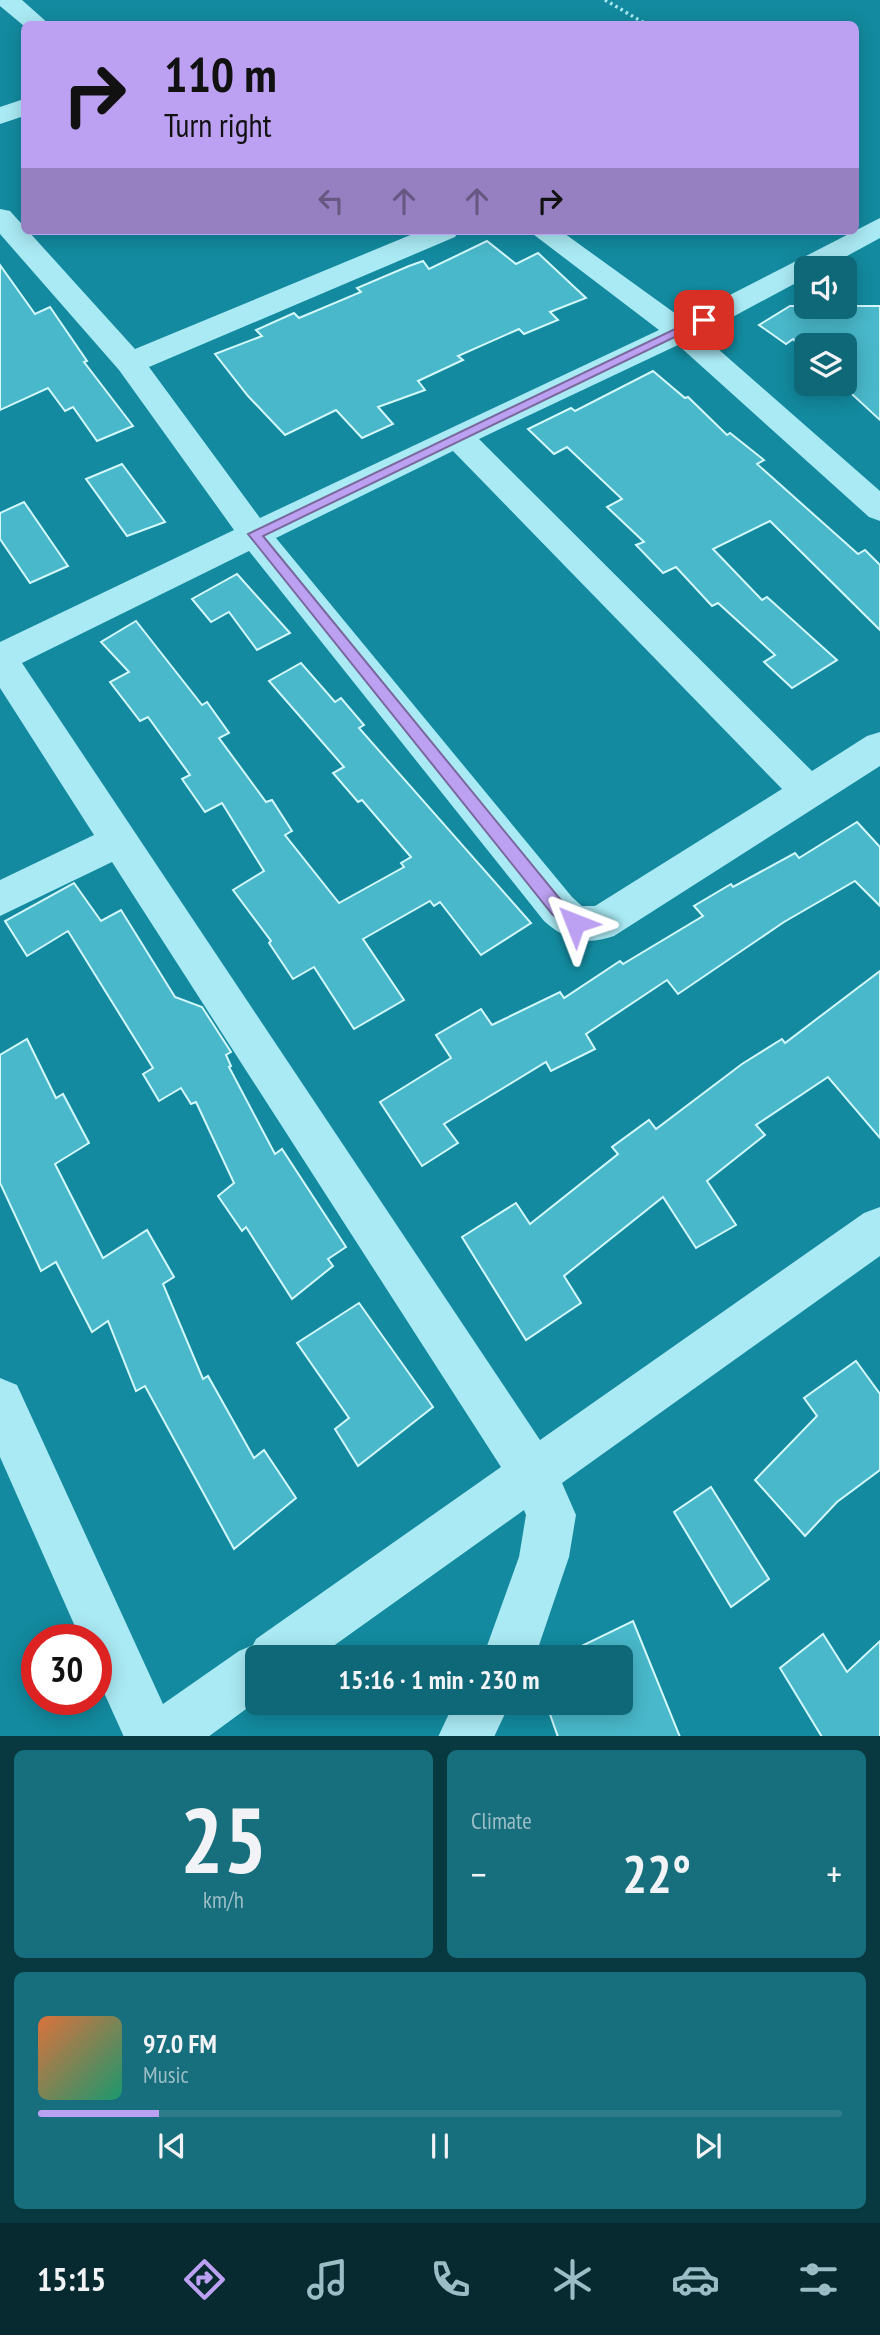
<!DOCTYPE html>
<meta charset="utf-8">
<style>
body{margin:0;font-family:"PT Sans Narrow",sans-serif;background:#176e7c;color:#f1f3f6;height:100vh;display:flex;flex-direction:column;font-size:26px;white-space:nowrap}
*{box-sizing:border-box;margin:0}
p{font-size:23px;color:#9bbec6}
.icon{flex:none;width:38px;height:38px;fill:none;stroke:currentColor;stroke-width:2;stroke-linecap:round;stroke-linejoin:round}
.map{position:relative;height:1736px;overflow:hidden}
.sheet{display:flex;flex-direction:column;gap:14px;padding:14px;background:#083941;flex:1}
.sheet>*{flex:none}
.top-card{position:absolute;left:21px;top:21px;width:838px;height:214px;border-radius:10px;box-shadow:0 4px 18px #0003;background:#bca0f2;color:#111;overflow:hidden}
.tools{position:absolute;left:794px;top:256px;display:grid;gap:14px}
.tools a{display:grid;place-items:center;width:63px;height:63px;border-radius:10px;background:#0e6877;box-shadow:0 4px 18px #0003;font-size:35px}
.speed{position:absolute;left:21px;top:1624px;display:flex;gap:14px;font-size:35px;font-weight:700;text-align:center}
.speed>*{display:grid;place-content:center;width:91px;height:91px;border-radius:50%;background:#0e6877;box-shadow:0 4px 18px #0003;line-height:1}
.speed .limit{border:10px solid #d22;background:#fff;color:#111}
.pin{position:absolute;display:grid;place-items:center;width:60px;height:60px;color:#fff;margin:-30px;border-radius:14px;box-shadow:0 4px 10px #0006}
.me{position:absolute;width:77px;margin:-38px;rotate:315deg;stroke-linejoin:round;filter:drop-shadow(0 0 5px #0008)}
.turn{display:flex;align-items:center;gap:24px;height:147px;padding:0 28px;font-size:32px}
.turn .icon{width:91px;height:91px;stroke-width:2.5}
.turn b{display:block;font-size:49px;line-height:60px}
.lanes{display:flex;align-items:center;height:66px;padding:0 28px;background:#0003;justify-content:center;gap:35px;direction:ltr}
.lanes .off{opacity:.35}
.big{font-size:52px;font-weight:800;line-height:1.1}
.sheet .card{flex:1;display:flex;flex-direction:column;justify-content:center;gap:10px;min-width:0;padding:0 24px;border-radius:10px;background:#176e7c}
.sheet .dial{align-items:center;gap:0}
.dial b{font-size:91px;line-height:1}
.song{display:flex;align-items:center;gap:21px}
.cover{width:84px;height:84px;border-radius:10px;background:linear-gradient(135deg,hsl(20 70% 55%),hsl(160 70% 35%))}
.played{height:7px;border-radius:4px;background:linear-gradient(90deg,#bca0f2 15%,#2e7b89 15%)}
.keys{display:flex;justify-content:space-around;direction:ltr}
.heat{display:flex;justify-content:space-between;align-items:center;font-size:38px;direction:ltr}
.sheet .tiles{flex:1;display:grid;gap:14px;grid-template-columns:1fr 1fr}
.card:last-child{grid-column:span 2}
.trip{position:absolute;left:245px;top:1645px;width:388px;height:70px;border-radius:10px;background:#0e6877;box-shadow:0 4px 18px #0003;font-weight:800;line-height:70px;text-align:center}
.menu{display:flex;height:112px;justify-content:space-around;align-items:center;background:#062a30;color:#9bbec6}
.menu .icon{width:49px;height:49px}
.menu .selected{color:#bca0f2}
.menu b{font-size:32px;color:#f1f3f6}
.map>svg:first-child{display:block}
.building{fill:#49b8ca;stroke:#d3f8fe;stroke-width:2}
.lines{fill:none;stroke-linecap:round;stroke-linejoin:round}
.path{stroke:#aaeaf4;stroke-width:3.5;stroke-dasharray:2.5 3.5;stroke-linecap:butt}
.street{fill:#aaeaf4;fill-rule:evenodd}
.route{fill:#bca0f2;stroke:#7a689d;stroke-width:2}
</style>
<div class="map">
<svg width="880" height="1737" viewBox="0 0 880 1737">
<rect width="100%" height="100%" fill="#138a9f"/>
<g class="building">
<path d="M487,241L516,264L538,253L586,298L550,312L558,320L524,334L519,329L458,356L463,360L418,381L425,390L378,407L393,424L362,438L336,410L285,435L248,396L215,354L262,336L256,330L294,313L299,318L361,292L357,288L409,266L423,261L429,269Z"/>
<path d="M0,265L35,314L50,307L87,361L84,362L133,426L97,441L73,407L65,411L48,388L0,410Z"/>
<path d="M790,306H880V420L840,383H845V345H807V353L793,339L786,344L759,325Z"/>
<path d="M653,371L685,398L688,397L727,435L730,433L764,460L757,464L858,554L865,550L880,565V630L770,521L713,549L762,600L767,597L837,660L792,688L764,662L775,655L718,603L712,606L676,567L663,573L636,545L644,542L607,507L622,499L567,447L554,454L528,429L571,408L575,411Z"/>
<path d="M122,464L165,522L127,536L86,479Z"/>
<path d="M24,502L68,566L30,583L0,539V513Z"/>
<path d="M237,574L290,633L257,650L229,612L211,622L192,599Z"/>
<path d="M136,621L202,705L207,702L229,733L219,738L266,802L272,800L292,831L285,835L339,903L404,867L401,863L411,857L362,800L358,802L333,773L344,767L269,681L301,663L335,702L341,698L364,725L359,728L531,923L481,955L440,902L434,906L430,901L363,939L404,1000L354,1029L314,967L293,979L269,943L271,941L233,890L264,871L222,803L205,812L182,779L190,775L148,717L140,721L110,682L129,672L101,642Z"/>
<path d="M857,822L880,847V906L855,881L784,922L678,994L667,980L586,1034L595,1049L551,1071L546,1062L444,1124L458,1143L422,1166L380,1102L451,1058L436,1035L481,1009L492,1025L560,992L564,998L620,961L623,964L703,916L694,906L731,884L733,887L795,853L799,858Z"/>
<path d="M74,883L101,921L121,910L175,997L202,1007L231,1052L226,1055L231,1066L229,1067L275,1154L282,1149L346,1247L328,1259L333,1266L292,1299L246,1227L242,1231L218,1196L234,1183L196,1102L191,1104L181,1088L159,1101L143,1074L153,1068L68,931L27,956L5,921Z"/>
<path d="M880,971V1138L828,1077L756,1125L765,1135L707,1181L736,1225L696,1248L663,1197L564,1276L581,1303L526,1340L462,1237L516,1203L530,1224L618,1154L612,1147L649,1120L656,1129L742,1064L782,1039L785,1043Z"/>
<path d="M27,1039L56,1098L63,1094L89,1143L55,1164L103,1258L147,1230L174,1277L163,1284L203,1379L208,1376L254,1458L264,1450L296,1498L234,1549L145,1386L136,1391L108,1321L92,1332L56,1262L41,1271L0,1183V1055Z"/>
<path d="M359,1303L433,1407L358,1466L335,1429L349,1418L297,1343Z"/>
<path d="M856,1361L880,1394V1470L837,1502L805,1536L755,1480L817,1416L804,1398Z"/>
<path d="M711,1487L769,1579L731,1607L674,1512Z"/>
<path d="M633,1621L680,1737H558L546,1703H621V1657H559Z"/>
<path d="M823,1634L847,1672L880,1641V1737H822L780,1668Z"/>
</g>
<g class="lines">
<path class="path" d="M605,0L646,24"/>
<g class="street">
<path d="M0,0H22L49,24L24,26L0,6Z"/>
<path d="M24,99V116L0,124V107Z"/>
<path d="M0,209L10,211L135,349L420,231H459L455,237L149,367L260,518L659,330L529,231H561L683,319L880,218V238L825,268H807V277L701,334L880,491V521L869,517L678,345L479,439L812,771L867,736L880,732V766L614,936C586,946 565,940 544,921L249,551L22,663L540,1440L864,1213L880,1207V1256L562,1483L576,1515L569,1557L535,1657H483L519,1557L526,1515L524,1510L318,1657H257V1701L208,1737H124L96,1675V1640H81L0,1457V1378L17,1385L163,1704L239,1651L253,1645L256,1639L501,1467L112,862L0,916V880L94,835L0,688V642L234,530L119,370L0,234ZM453,451L782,789L595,906H582L572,897L276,538Z"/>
<path d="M454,1703H510L494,1737H438Z"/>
</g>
</g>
<path class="route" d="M700,317L710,320L263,536L564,904L580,918V928L575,931L552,914L248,534Z"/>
</svg>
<div class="tools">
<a><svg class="icon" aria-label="sound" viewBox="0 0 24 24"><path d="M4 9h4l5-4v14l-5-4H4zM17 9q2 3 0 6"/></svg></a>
<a><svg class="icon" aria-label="layers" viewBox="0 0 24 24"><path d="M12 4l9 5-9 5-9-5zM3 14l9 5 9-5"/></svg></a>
</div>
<div class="speed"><div class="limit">30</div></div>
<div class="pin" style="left:704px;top:320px;background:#d93025"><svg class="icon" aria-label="arrive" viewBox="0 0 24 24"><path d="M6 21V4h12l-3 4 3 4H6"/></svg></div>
<svg class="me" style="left:575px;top:923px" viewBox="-20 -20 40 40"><path d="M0-17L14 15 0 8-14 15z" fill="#bca0f2" stroke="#fff" stroke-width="4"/></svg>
<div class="trip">15:16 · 1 min · 230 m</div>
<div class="top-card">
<div class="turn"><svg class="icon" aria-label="right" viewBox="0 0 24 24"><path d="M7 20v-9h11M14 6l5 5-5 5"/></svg><div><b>110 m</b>Turn right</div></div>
<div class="lanes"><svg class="icon off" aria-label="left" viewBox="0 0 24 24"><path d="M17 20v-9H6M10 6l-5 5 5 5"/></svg><svg class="icon off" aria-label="ahead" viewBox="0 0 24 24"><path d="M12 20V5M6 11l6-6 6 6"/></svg><svg class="icon off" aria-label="ahead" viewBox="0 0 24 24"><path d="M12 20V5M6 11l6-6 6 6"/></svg><svg class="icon" aria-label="right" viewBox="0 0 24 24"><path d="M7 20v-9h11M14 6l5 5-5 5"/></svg></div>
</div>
</div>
<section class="sheet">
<div class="tiles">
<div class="card dial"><b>25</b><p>km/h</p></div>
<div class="card"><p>Climate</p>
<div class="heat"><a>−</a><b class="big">22°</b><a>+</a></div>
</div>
<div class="card">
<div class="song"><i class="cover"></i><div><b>97.0 FM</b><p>Music</p></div></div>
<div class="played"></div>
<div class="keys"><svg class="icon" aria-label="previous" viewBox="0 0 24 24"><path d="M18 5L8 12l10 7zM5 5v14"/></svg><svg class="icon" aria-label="pause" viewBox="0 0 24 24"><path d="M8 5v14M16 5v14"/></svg><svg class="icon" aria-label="next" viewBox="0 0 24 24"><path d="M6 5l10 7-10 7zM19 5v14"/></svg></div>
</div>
</div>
</section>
<nav class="menu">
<b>15:15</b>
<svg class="icon selected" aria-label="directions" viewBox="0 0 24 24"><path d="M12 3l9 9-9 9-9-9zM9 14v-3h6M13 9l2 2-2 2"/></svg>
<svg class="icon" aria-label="music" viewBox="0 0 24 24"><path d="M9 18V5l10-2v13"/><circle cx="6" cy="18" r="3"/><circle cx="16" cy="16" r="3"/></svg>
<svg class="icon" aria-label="phone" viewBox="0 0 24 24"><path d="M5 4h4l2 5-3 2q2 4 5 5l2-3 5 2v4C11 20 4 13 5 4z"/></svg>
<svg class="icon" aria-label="climate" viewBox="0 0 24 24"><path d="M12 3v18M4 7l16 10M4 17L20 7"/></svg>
<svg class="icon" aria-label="car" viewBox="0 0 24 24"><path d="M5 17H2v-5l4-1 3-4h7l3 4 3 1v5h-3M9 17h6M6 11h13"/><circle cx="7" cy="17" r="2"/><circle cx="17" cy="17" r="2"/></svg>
<svg class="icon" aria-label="filters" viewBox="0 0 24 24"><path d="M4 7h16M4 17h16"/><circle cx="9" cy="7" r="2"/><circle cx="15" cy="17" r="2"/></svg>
</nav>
